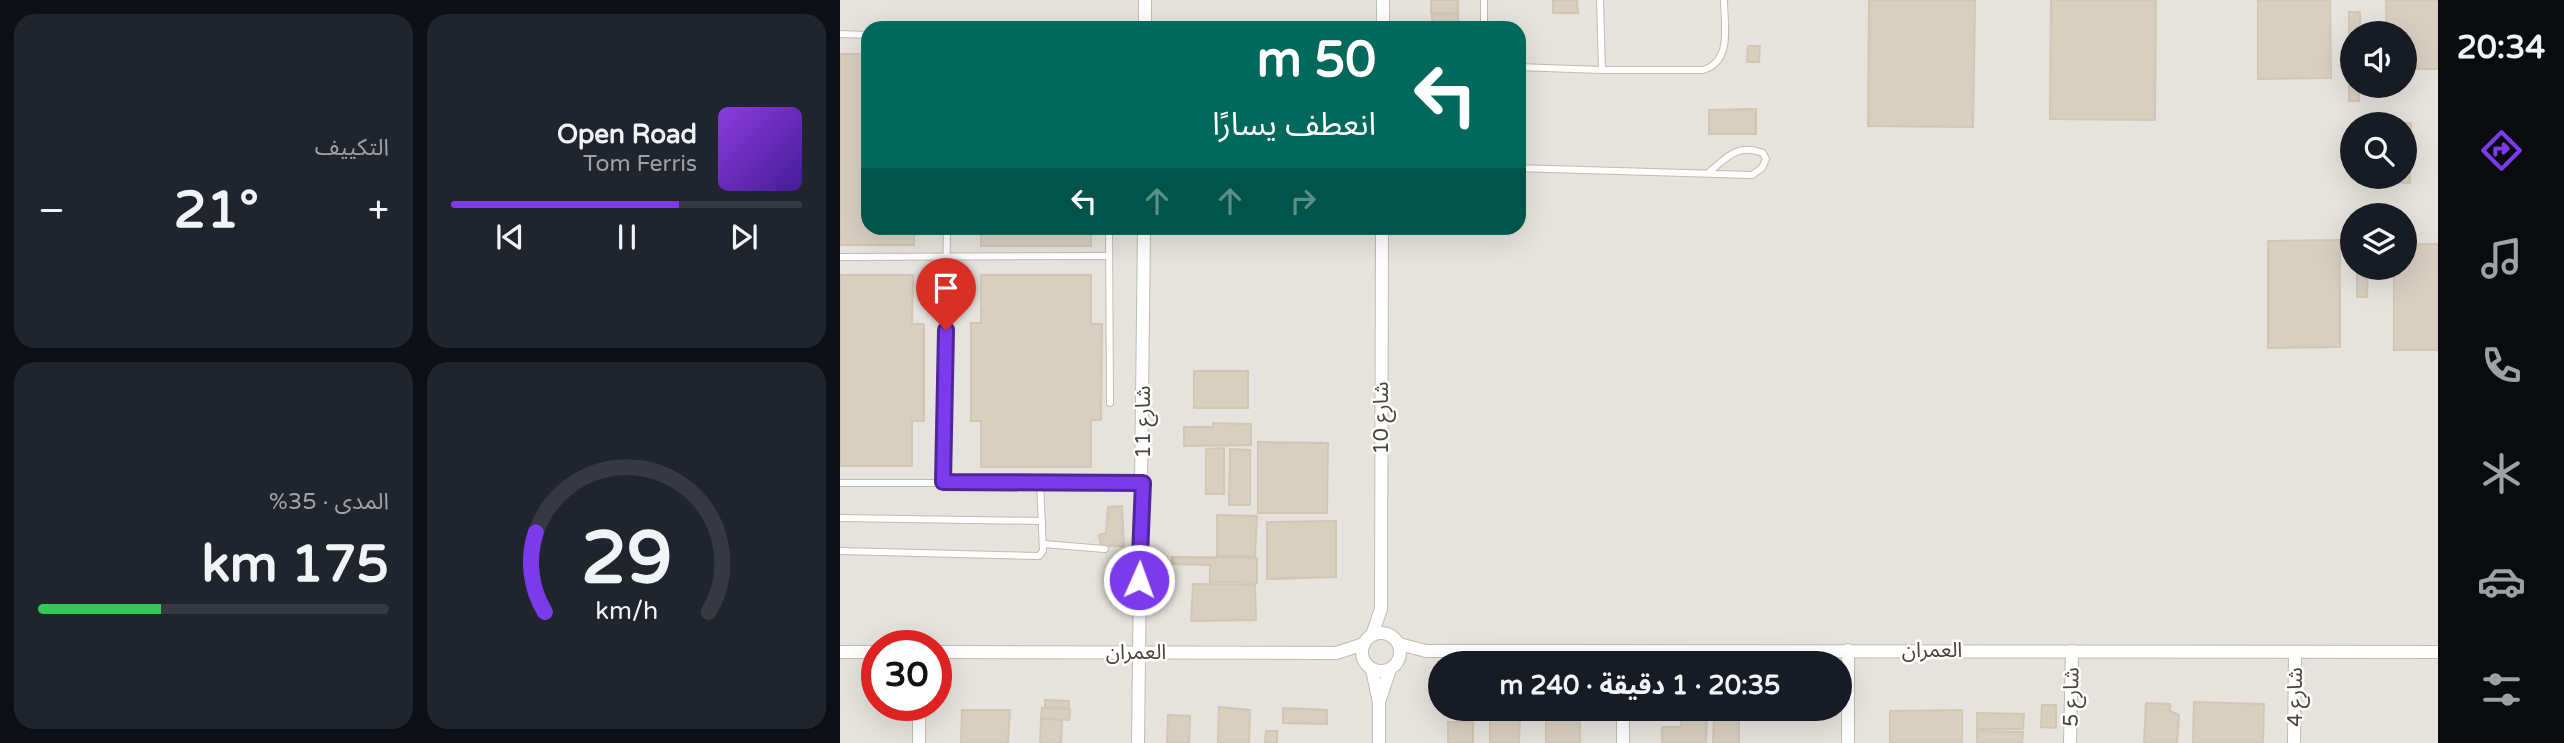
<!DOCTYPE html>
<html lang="ar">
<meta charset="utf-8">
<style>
body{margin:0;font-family:"Varela Round","Noto Sans Arabic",sans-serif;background:#20242c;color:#f1f3f6;direction:rtl;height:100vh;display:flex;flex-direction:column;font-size:26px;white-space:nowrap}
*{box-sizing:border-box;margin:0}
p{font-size:23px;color:#9ea1a6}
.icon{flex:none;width:38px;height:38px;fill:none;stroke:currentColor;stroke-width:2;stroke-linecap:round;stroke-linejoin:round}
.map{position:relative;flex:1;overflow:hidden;direction:ltr}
.panel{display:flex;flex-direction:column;gap:14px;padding:14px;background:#0d0f14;width:840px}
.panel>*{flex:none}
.hud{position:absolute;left:21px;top:21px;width:665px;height:214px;border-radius:21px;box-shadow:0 7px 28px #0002;direction:rtl;background:#00695c;color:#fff;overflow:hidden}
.tools{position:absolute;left:1500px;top:21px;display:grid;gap:14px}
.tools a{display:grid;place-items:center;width:77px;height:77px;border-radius:50%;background:#171b24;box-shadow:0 7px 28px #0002;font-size:35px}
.speed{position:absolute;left:21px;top:630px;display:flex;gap:14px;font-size:35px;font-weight:700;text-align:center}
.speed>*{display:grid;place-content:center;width:91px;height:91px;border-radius:50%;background:#171b24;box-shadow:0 7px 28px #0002;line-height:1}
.speed .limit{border:10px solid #d22;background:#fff;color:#111}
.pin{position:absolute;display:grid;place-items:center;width:60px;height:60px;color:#fff;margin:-72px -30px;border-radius:50% 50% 50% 0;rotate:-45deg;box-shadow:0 0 7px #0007}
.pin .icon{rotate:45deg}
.me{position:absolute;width:77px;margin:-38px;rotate:2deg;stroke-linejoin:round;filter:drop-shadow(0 0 5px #0008)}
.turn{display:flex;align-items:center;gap:24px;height:147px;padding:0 35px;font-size:32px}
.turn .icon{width:91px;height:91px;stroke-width:2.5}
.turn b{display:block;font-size:49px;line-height:60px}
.lanes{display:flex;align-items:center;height:66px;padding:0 35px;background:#0003;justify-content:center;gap:35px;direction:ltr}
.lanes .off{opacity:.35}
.big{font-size:52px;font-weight:700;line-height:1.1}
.panel .card{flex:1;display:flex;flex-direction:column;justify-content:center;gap:10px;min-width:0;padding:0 24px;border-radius:21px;background:#20242c}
.panel .dial{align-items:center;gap:0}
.dial svg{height:182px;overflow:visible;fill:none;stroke:#363941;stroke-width:7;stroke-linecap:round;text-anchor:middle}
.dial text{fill:#f1f3f6;stroke:none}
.song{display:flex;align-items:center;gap:21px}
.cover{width:84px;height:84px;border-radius:10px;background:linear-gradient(135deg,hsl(270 70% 55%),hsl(260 70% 35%))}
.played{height:7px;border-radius:4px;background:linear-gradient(90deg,#7c3aed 65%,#363941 65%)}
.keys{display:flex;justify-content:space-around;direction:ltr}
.heat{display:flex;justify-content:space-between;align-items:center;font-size:38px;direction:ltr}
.charge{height:10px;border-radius:5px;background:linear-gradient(90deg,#34c759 35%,#363941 0)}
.panel .tiles{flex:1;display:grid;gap:14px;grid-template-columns:repeat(2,1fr)}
.trip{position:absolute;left:588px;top:651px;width:424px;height:70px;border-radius:35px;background:#171b24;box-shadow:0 7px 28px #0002;font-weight:700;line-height:70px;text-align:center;direction:rtl}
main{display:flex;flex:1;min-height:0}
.menu{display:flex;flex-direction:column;width:126px;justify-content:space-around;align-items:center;background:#090b0e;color:#9ea1a6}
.menu .icon{width:49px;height:49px}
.menu .current{color:#7c3aed}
.menu b{font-size:32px;color:#f1f3f6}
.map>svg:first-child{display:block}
.industrial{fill:#e6e2dd;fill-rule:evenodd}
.building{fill:#d8cfc1;stroke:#d3c7b4;stroke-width:2}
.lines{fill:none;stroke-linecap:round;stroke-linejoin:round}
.service-casing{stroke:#c2bbae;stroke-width:8}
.minor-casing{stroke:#c2bbae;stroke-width:14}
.service{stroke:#fff;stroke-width:6}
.minor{stroke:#fff;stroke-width:12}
.route-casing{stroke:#51269a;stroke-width:18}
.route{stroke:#7c3aed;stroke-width:12}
.labels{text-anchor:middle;stroke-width:5;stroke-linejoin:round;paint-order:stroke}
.street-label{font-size:21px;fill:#4b4439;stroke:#fff}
</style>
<main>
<nav class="menu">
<b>20:34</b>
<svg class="icon current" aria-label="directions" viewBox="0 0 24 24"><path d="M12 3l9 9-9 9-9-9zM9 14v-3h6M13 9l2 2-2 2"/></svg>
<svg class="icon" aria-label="music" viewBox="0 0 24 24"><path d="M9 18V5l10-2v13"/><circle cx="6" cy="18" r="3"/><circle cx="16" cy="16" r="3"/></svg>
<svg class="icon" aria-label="phone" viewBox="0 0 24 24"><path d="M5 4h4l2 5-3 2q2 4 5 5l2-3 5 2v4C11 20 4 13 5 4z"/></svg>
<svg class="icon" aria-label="climate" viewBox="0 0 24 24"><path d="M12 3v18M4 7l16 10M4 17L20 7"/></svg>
<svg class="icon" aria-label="car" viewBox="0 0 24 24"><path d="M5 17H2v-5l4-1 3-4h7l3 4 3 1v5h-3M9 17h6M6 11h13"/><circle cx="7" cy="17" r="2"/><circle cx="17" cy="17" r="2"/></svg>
<svg class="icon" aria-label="filters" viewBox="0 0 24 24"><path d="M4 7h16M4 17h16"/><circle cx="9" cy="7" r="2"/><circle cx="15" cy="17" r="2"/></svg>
</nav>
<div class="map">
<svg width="1598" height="743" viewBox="0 0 1598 743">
<rect width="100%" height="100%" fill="#f6f3ec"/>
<path class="industrial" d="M0,0H1598V743H0ZM28,28H679V228H28ZM1512,33H1564V86H1512ZM1512,124H1564V177H1512ZM1512,215H1564V268H1512ZM37,646H96V705H37ZM600,663H999V709H600Z"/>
<g class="building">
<rect x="591" y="0" width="27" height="13"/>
<path d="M713,0H737L738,13H713Z"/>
<path d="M1029,0H1135L1133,127L1028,126Z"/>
<path d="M1211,0H1316L1315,120L1210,119Z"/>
<path d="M1418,0H1490L1491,78L1418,79Z"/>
<path d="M1546,0H1598V69H1564V33H1547Z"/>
<path d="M1509,12H1520V33H1512V65H1509Z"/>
<path d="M618,14V28H592V15Z"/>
<path d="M908,46H920L919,62H907Z"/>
<path d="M0,54H28V228H74V245H0Z"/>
<path d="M1509,84L1519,86V101H1509Z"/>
<path d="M916,109V134H869V110Z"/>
<path d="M1538,122L1571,123V135H1564V124H1538Z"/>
<path d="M1564,171H1570V183L1537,181V177H1564Z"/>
<rect x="141" y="228" width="110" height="18"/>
<path d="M1500,240V347L1428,348V241Z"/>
<path d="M1564,244H1598V350H1554V268H1564Z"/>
<path d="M1517,268H1528L1527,297H1517Z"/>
<path d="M0,275H73L72,324H84V421H72V466H0Z"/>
<path d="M141,275H251V324H262L261,420H251V467H141V421H131V323H141Z"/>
<rect x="354" y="371" width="54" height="37"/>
<path d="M373,423L411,424V445L344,446V427H373Z"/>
<path d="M418,442L488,443L487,513H418Z"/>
<path d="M384,448V494H366V449Z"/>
<path d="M390,449L410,450V505H389Z"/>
<path d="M282,506L284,546H261L259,535L266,533L268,507Z"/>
<path d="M377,515L417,516L415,556H377Z"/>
<path d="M496,521V577L427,579V522Z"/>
<path d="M332,557L417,558V583L370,582V565L332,564Z"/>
<path d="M353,584L415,585L416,620L351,621Z"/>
<path d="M205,700L229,701V708L205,707Z"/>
<path d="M1354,702L1424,704L1423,743H1353Z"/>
<path d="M1306,703L1330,704V711L1339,715L1337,743H1304Z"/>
<path d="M1202,705H1216V728L1201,727Z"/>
<path d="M379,707L410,710L409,743H378Z"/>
<path d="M202,708L230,710L229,720L201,718Z"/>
<path d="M443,708L487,710V724L443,723Z"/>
<path d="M122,710H170L168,743H121Z"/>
<path d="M842,710L867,712L866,743H822V727H841Z"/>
<path d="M1122,710V743H1050V711Z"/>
<rect x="706" y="712" width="34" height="31"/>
<path d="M650,713H680L679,743H650Z"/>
<path d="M899,713V743H873L874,714Z"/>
<path d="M1137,713L1184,714L1183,729H1137Z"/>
<path d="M328,715L350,716L349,743L327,742Z"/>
<path d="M201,719L222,720L221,743H200Z"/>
<rect x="608" y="722" width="25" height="21"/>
<path d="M426,731H437V743H425Z"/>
<path d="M1137,731L1183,732L1182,743H1137Z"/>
</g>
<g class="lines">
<defs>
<g id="service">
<path d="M760,0L762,70"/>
<path d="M644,28V0"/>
<path d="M0,34L28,35"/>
<path d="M679,67L762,70H863C893,61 884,25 884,0"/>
<path d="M679,168L912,175L922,168L926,159L923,153C896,143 887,158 868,173"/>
<path d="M269,228L270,403"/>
<path d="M0,257L269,256"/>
<path d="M103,482L107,228"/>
<path d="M0,483H303"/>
<path d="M0,518L202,521"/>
<path d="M203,544L265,549"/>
<path d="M0,551L199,556L203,551L200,482"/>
</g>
<g id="minor">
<path d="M305,28V0"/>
<path d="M543,28V0"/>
<circle cx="541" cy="652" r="19"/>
<path d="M532,635L541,609L542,228"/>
<path d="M559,644L586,651L1598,652"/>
<path d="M1008,650V743"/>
<path d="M0,652H37"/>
<path d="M96,652L496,653L524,644"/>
<path d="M532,669L539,703V743"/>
<path d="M539,702L550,669"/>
<path d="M79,743V705"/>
<path d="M298,743L304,228"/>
<path d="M783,743V709"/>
<path d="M1230,743L1232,651"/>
<path d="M1454,743L1455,652"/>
</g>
</defs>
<use href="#service" class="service-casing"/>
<use href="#minor" class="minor-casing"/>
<use href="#service" class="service"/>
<use href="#minor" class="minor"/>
</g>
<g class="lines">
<defs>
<path id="route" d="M106,330L103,482L303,483L299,580"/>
</defs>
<use href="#route" class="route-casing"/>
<use href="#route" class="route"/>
</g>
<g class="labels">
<g class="street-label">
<text transform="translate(541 418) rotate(-90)" y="7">شارع 10</text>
<text transform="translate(303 422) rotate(-90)" y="7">شارع 11</text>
<text x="1092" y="657">العمران</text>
<text x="296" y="659">العمران</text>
<text transform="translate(1231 697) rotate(-89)" y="7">شارع 5</text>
<text transform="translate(1455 697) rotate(-90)" y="7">شارع 4</text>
</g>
</g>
</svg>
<div class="tools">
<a><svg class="icon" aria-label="sound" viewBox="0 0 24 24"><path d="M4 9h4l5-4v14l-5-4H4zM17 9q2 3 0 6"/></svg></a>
<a><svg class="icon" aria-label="search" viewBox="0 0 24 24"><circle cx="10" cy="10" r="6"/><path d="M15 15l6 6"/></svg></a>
<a><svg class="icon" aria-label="layers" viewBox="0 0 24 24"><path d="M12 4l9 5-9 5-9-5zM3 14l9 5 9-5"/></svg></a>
</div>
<div class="speed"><div class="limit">30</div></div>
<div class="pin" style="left:106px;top:330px;background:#d93025"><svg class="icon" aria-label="arrive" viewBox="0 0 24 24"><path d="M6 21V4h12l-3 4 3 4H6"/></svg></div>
<svg class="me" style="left:299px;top:580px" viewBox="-20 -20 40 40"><circle r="17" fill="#7c3aed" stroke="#fff" stroke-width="3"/><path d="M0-11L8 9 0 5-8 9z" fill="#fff"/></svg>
<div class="trip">20:35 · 1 دقيقة · 240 m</div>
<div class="hud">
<div class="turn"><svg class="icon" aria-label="left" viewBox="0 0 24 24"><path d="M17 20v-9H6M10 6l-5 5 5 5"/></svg><div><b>50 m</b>انعطف يسارًا</div></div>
<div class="lanes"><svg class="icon" aria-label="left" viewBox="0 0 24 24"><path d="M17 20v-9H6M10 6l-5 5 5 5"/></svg><svg class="icon off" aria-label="ahead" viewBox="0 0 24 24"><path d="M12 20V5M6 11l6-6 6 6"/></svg><svg class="icon off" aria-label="ahead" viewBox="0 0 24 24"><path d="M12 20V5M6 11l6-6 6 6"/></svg><svg class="icon off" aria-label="right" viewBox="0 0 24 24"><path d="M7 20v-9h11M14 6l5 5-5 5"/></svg></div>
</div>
</div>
<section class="panel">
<div class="tiles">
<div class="card">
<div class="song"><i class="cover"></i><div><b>Open Road</b><p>Tom Ferris</p></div></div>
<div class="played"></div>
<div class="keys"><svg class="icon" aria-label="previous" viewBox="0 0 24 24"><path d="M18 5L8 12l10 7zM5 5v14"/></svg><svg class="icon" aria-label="pause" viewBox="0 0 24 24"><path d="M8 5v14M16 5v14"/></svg><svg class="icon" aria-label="next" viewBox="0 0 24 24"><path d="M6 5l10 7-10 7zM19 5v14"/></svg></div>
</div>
<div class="card"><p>التكييف</p>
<div class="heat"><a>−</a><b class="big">21°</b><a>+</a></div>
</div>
<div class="card dial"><svg viewBox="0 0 100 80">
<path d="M14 69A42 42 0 1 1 86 69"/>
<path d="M14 69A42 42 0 0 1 10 34" stroke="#7c3aed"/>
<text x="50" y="56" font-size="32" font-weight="700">29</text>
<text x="50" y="72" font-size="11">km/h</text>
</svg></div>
<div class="card"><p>المدى · 35%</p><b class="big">175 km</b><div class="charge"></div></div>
</div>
</section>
</main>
